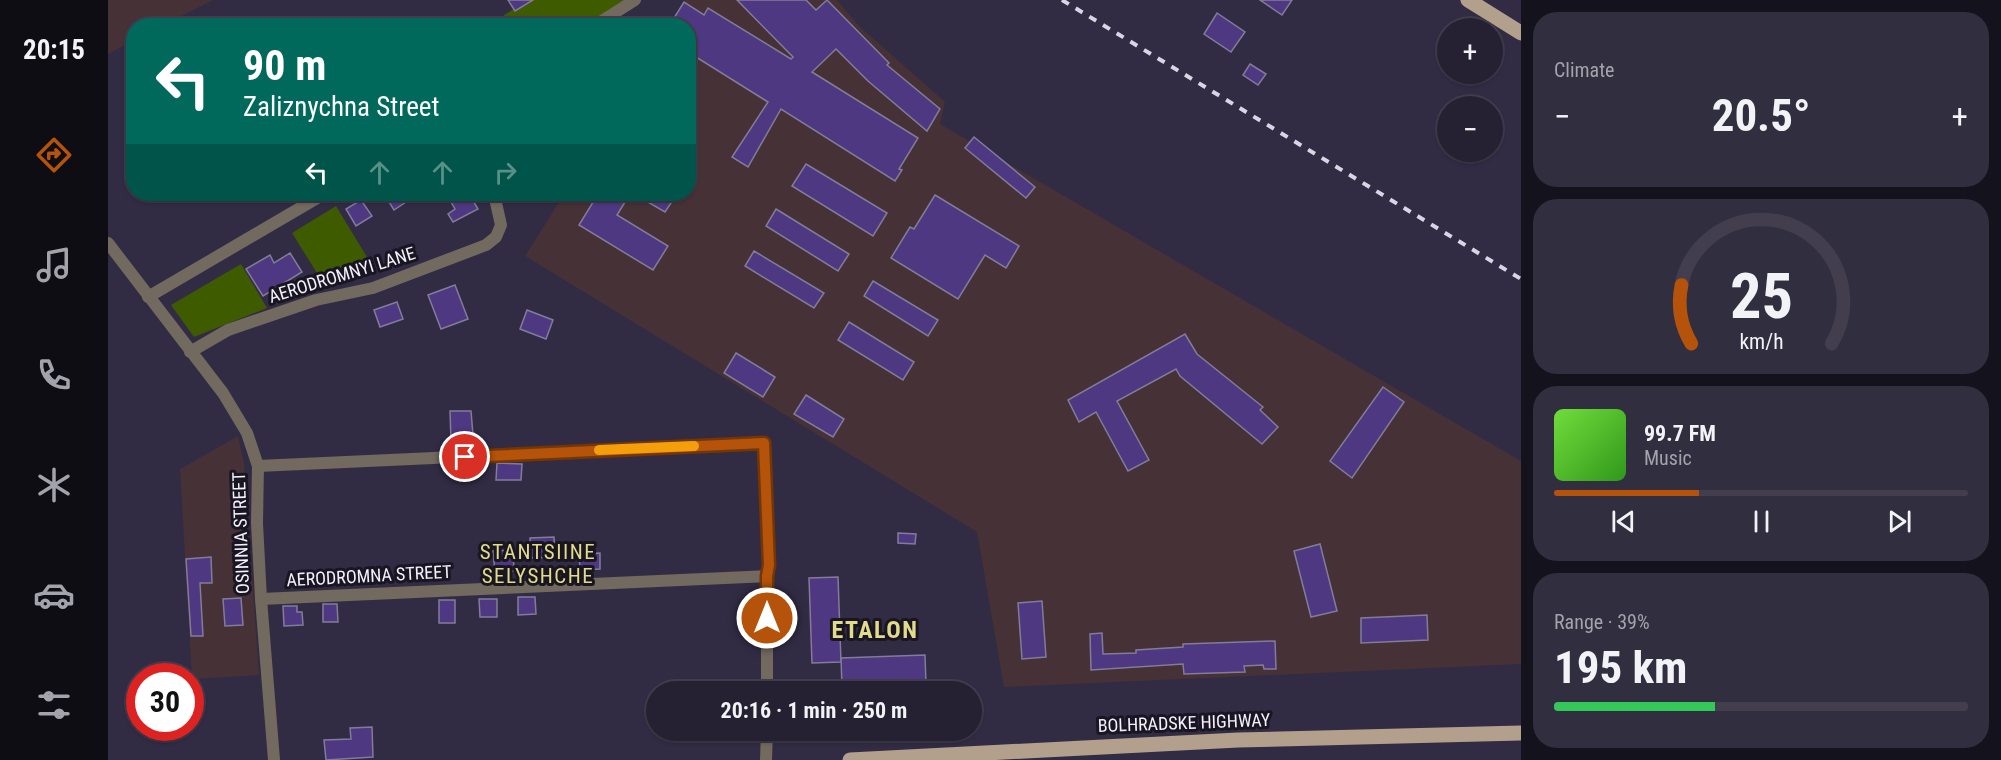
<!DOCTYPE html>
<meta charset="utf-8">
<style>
body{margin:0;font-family:"Roboto Condensed",sans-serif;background:#312e3f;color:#f1f3f6;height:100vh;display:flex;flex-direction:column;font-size:22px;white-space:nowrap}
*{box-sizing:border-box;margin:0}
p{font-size:20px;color:#a3a3ac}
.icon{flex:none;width:33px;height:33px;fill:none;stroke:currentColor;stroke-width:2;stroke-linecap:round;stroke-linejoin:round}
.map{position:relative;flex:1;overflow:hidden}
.panel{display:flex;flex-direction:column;gap:12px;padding:12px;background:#14121c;width:480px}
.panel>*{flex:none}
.banner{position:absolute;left:18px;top:18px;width:570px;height:183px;border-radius:24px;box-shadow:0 2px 4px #0004,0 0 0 2px #423e4e;background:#00695c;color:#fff;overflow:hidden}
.controls{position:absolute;left:1329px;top:18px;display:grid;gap:12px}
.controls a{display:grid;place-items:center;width:66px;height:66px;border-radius:50%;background:#252133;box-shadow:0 2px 4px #0004,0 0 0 2px #423e4e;font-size:30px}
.speed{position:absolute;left:18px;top:663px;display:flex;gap:12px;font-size:30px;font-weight:700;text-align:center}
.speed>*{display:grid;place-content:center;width:78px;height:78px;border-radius:50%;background:#252133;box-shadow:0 2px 4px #0004,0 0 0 2px #423e4e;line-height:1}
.speed .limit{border:9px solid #d22;background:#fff;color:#111}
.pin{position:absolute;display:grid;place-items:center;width:51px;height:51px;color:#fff;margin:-26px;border:3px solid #fff;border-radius:50%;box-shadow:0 2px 6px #0007}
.me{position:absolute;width:66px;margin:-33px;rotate:0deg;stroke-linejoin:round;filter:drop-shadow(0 0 4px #0008)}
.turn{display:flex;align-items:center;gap:21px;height:126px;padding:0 18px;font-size:27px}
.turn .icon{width:78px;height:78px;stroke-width:2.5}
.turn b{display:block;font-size:42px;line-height:51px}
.lanes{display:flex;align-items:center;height:57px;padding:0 18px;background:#0003;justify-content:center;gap:30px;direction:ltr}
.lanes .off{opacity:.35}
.big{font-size:45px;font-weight:700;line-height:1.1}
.panel .tile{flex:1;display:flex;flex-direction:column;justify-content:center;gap:9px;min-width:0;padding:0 21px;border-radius:24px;background:#312e3f}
.panel .dial{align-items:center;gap:0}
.dial svg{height:156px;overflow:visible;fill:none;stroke:#423e4e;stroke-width:7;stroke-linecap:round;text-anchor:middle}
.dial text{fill:#f1f3f6;stroke:none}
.song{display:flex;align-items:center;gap:18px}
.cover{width:72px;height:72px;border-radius:9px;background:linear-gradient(135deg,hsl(100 70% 55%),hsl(110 70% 35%))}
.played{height:6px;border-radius:3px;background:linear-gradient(90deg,#b45309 35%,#423e4e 35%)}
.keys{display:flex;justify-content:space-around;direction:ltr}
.heat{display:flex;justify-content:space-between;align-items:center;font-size:33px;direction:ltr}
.charge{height:9px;border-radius:4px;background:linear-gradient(90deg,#34c759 39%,#423e4e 0)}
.trip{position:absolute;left:538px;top:681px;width:336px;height:60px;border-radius:30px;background:#252133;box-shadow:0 2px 4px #0004,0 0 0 2px #423e4e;font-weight:700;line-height:60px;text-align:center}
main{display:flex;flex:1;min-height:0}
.menu{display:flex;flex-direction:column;width:108px;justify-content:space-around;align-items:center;background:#0f0d14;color:#a3a3ac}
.menu .icon{width:42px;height:42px}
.menu .current{color:#b45309}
.menu b{font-size:27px;color:#f1f3f6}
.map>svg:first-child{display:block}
.industrial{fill:#453136}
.green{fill:#3e5b00}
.building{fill:#4e3881;stroke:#827c99;stroke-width:1.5}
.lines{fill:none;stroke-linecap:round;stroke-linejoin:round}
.minor{stroke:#72695f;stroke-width:12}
.major{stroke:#b3a08c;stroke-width:15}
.rail{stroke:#d8d5e4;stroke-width:4;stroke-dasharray:8 8;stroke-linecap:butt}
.route-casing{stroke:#753606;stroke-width:15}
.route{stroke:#b45309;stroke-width:10}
.slow{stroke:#f59e0b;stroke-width:10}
.labels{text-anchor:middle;stroke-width:6;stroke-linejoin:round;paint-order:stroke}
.street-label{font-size:18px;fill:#f4f1fe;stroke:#191621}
.quarter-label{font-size:21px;letter-spacing:1.5px;fill:#e2db8c;stroke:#191621}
.district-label{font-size:24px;font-weight:bold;letter-spacing:1.5px;fill:#e2db8c;stroke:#191621}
</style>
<main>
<nav class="menu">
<b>20:15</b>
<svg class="icon current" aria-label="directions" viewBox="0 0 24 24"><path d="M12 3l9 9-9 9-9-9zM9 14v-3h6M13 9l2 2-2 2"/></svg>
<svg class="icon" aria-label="music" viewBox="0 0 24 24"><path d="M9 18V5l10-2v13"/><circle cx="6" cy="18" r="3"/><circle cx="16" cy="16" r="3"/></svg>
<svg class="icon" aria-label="phone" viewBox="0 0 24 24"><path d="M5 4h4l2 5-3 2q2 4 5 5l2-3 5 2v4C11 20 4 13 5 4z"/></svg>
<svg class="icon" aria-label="climate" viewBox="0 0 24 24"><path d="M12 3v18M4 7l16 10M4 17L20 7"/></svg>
<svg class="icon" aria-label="car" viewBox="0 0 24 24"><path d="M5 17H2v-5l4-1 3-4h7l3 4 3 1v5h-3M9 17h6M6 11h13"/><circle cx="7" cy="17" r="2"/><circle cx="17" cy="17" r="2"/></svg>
<svg class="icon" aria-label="filters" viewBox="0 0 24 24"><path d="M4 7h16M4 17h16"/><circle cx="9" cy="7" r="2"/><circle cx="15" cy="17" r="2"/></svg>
</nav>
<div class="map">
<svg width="1413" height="760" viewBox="0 0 1413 760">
<rect width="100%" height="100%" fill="#312c44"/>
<g class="industrial">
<path d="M0,0H105L56,25L26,26L25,41L0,54Z"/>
<path d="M577,0H729L751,26L837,102L832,124L1413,461V664L896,687L869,532L417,256L456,194H580V26L561,25Z"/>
<path d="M130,436L136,463L151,675L84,679L72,469Z"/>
</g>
<g class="green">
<path d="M419,0H523L485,25L380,26Z"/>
<path d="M228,206L265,267L217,286L184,233Z"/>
<path d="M133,264L159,308L86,337L63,305Z"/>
</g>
<g class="building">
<path d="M400,0H425L407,11Z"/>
<path d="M629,0H698L708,10L719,0L781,63L779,65L832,109L819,131L760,81L728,49L704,72L810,138L791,169L794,170L787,181L673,109L640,167L624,157L660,102L580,52V26H561L576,2L596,15L600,8L683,59L685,57Z"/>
<path d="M1152,0H1184L1174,15Z"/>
<path d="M1109,13L1137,32L1123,52L1096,34Z"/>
<path d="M1142,64L1158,74L1150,85L1135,75Z"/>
<path d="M866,137L927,187L918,198L857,148Z"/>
<path d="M698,164L779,213L765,236L684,186Z"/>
<path d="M276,194H310L286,210Z"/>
<path d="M356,194H361L370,209L345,222L340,214L347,209L343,202Z"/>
<path d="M490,194H522L509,215L560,246L545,270L471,225Z"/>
<path d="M526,194H569L557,212Z"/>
<path d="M827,195L911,246L898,268L877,255L850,299L783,258L802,227L806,229Z"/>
<path d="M253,200L264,216L248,226L238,209Z"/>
<path d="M668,209L741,254L730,271L658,226Z"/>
<path d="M646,251L716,293L706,308L637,266Z"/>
<path d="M182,253L194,272L155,296L138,269L162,255L166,263Z"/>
<path d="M765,281L830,320L820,336L756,296Z"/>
<path d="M347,285L360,319L333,329L320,295Z"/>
<path d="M289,302L295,319L272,327L266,310Z"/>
<path d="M419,310L445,320L438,339L412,329Z"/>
<path d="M741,322L806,362L795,380L730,340Z"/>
<path d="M1077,334L1089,354L1155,407L1152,410L1170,427L1154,444L1072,376L1068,369L1009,401L1041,460L1020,471L988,412L971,422L960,400Z"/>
<path d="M628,353L667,377L655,397L616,373Z"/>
<path d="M1275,387L1296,402L1244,478L1222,461Z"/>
<path d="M698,395L736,419L725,437L686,414Z"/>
<path d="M342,411H363L365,435H358V441L343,442Z"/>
<path d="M389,463L414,464L413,480H388Z"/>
<path d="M790,533L808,534L807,544L790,543Z"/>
<path d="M446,537L447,557L423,558L422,538Z"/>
<path d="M1212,544L1229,611L1203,617L1186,551Z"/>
<path d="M405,550L406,571L387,572L385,551Z"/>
<path d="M492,553V569L472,570L471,554Z"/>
<path d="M103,557L104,583H92L95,636H83L78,559Z"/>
<path d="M730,577L733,662L704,663L701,578Z"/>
<path d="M410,597H427L428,614L410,615Z"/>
<path d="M133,598L135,625L117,626L115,599Z"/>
<path d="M371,599H389V617H372Z"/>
<rect x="331" y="600" width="16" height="23"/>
<path d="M934,601L938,657L914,659L910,603Z"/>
<path d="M215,604H229L230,622H215Z"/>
<path d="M175,606H189V612H194L195,625L176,626Z"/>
<path d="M1319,615L1320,640L1253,643V618Z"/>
<path d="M994,633L995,654L1028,653V650L1075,647V644L1167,641L1168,669H1156L1155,665L1136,666L1137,672L1076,674L1075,664L983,670L982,634Z"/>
<path d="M817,655L818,684L734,687L733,658Z"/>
<path d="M264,727L265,757L218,760L216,740L243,739L242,728Z"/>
</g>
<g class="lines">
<g class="minor">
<path d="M486,26L527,0"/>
<path d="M0,243L115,393L139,433L150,466L149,523L153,599L166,760"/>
<path d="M40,297L216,194"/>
<path d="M82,352L120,330L208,300L265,288L378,245L388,237L393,225L386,194"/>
<path d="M150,466L656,443L661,565L659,576V692"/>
<path d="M153,599L659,576"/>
<path d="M658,760L659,730"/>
</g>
<g class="major">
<path d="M1360,0L1413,33"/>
<path d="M742,760L1130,740L1413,733"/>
</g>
<path class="rail" d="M954,0L1413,279"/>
</g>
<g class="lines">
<defs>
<path id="route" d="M357,457L656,443L661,565L659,576V618"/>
</defs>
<use href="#route" class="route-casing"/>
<use href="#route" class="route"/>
<path class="slow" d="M491,450L586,446"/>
</g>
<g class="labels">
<g class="street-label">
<text transform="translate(234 275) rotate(-17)" y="6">AERODROMNYI LANE</text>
<text transform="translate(133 533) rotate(-92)" y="6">OSINNIA STREET</text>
<text transform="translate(261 576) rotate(-3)" y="6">AERODROMNA STREET</text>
<text transform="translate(1076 723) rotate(-2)" y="6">BOLHRADSKE HIGHWAY</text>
</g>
<g class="quarter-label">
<text x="430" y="559">STANTSIINE<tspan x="430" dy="24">SELYSHCHE</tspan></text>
</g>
<g class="district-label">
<text x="767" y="638">ETALON</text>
</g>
</g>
</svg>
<div class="controls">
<a>+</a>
<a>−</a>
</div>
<div class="speed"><div class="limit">30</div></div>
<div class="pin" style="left:357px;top:457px;background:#d93025"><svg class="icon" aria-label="arrive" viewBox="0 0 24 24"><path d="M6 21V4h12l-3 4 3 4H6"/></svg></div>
<svg class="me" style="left:659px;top:618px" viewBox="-20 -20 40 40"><circle r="17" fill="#b45309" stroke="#fff" stroke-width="3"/><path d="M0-11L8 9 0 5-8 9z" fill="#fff"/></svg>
<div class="trip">20:16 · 1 min · 250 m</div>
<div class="banner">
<div class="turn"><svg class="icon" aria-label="left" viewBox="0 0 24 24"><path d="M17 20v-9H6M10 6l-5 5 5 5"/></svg><div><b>90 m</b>Zaliznychna Street</div></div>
<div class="lanes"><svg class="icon" aria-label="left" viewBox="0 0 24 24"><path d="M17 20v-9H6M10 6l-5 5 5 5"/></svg><svg class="icon off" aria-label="ahead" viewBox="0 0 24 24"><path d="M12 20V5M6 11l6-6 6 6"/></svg><svg class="icon off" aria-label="ahead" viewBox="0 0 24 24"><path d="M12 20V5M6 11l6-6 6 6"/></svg><svg class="icon off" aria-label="right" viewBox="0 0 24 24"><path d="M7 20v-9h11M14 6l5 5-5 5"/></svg></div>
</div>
</div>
<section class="panel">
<div class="tile"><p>Climate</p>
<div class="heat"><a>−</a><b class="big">20.5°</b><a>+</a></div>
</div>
<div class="tile dial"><svg viewBox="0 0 100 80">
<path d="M14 69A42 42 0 1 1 86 69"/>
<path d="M14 69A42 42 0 0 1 9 39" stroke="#b45309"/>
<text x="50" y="56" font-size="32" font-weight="700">25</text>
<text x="50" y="72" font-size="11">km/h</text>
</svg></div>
<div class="tile">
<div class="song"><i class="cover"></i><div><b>99.7 FM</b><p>Music</p></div></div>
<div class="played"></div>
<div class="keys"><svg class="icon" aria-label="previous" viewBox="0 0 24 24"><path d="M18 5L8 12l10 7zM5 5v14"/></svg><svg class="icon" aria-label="pause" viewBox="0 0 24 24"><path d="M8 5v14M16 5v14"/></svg><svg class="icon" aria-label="next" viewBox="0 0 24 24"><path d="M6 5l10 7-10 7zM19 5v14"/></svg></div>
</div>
<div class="tile"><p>Range · 39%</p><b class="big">195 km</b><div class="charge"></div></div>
</section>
</main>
